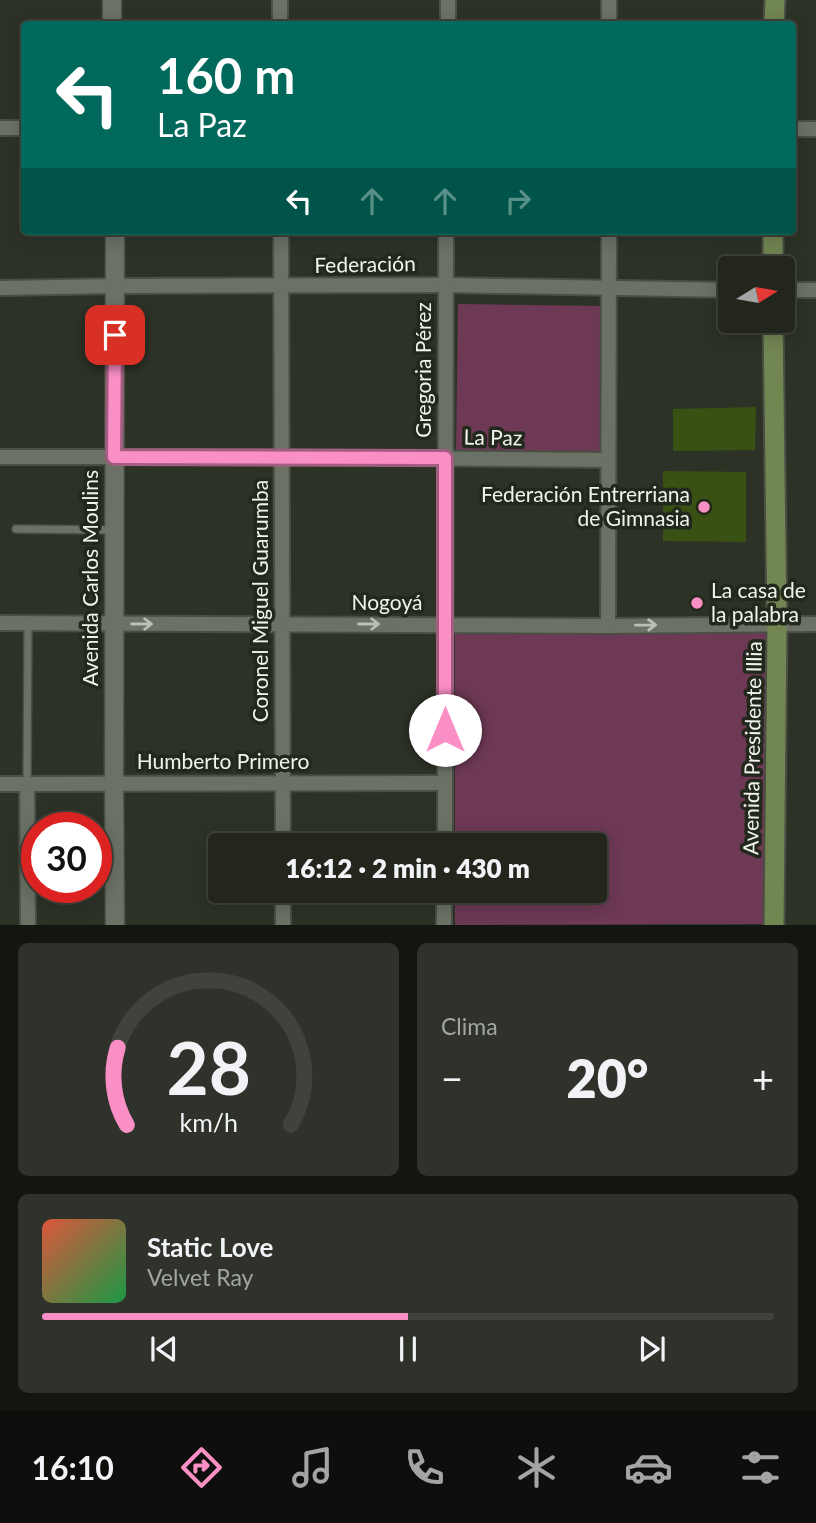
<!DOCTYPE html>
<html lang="es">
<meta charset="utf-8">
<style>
body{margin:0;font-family:Lato,sans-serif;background:#2e322a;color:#f1f3f6;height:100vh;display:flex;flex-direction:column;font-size:26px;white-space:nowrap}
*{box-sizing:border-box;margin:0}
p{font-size:23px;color:#a2a5a4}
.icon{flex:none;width:38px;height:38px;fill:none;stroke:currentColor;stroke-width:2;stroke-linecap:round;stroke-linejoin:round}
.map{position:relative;height:925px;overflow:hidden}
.sheet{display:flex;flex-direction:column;gap:18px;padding:18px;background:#131510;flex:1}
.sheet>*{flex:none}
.top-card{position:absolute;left:21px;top:21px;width:775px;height:214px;border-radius:7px;box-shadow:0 4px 18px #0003,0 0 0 2px #3f433b;background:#00695c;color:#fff;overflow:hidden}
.needle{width:46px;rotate:79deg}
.controls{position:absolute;left:718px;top:256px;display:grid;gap:14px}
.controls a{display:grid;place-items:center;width:77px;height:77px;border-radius:7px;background:#22261d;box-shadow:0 4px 18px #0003,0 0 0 2px #3f433b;font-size:35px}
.speed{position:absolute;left:21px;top:812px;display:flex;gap:14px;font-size:35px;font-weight:700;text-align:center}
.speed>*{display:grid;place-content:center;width:91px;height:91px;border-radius:50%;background:#22261d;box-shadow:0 4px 18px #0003,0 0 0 2px #3f433b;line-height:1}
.speed .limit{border:10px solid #d22;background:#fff;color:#111}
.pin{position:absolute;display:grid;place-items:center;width:60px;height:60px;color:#fff;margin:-30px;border-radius:14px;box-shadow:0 4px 10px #0006}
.me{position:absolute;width:77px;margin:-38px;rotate:0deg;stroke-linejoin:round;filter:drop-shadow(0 0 5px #0008)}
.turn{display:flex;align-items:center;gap:24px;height:147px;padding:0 21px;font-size:32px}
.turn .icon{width:91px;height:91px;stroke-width:2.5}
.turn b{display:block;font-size:49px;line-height:60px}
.lanes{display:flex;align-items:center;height:66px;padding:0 21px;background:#0003;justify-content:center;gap:35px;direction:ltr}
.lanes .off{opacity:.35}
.big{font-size:52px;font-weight:800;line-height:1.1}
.sheet .widget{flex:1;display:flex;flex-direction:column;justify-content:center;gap:10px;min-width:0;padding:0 24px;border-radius:10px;background:#2e322a}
.sheet .dial{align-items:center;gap:0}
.dial svg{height:182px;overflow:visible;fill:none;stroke:#3f433b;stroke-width:7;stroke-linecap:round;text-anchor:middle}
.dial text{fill:#f1f3f6;stroke:none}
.song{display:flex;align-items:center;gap:21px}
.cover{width:84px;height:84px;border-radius:10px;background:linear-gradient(135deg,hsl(10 70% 55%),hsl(140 70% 35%))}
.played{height:7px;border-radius:4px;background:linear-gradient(90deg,#fa8fc6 50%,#3f433b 50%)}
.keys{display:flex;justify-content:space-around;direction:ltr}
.heat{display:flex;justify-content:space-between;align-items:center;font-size:38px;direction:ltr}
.sheet .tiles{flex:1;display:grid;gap:18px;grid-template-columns:1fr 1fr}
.widget:last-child{grid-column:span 2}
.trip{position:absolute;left:208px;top:833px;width:399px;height:70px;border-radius:7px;background:#22261d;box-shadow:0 4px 18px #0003,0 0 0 2px #3f433b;font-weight:800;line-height:70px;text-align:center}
.dock{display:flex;height:112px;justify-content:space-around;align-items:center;background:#0e0f0c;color:#a2a5a4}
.dock .icon{width:49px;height:49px}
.dock .current{color:#fa8fc6}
.dock b{font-size:32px;color:#f1f3f6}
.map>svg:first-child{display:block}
.green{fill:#6d3954}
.building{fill:#395112}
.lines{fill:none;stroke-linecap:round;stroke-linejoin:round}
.service-casing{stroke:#4a4e44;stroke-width:10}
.minor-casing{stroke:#4a4e44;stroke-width:18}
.tertiary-casing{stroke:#4a4e44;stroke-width:21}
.secondary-casing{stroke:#4a4e44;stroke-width:23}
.service{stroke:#6b7165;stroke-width:7}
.minor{stroke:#6b7165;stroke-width:14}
.tertiary{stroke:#6b7165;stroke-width:18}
.secondary{stroke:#728652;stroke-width:19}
.oneway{stroke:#bbc0b7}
.route-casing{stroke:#a25d81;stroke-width:18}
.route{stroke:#fa8fc6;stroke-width:12}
.poi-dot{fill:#fa8fc6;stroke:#23281d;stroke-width:2.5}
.labels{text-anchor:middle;stroke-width:7;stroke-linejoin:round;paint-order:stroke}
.street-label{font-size:21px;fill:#f1f4ed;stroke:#23281d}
.poi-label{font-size:21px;fill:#f1f4ed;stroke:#23281d;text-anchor:end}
</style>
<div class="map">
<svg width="816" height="925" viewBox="0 0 816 925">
<rect width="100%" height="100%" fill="#2d3227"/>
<g class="green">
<path d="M458,304L605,306L603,456L456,454Z"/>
<path d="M455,631L767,632L766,924L455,925V891H595V845H455Z"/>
</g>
<g class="building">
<path d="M756,407L755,450L673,451V409Z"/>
<path d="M663,471L746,472V542L663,541Z"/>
</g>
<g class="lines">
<defs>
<g id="service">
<path d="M16,529L113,530"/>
<path d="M27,783L28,623"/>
</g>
<g id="minor">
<path d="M280,0V24"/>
<path d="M448,24V0"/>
<path d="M609,24V0"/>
<path d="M0,128H24"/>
<path d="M793,129H816"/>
<path d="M281,231L283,845"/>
<path d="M0,288L115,286L445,285L730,290"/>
<path d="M782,290H816"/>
<path d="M0,457H281L608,460"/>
<path d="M0,623L608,626L816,624"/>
<path d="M608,626L609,231"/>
<path d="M27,783L28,925"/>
<path d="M0,784L445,783"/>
<path d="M445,845L446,231"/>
<path d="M283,925V891"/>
<path d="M444,925V891"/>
</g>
<g id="tertiary">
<path d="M112,0V24"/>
<path d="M115,231L114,784L115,925"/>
</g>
<g id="secondary">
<path d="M774,24L775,0"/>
<path d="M773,268V231"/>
<path d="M773,320L777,624L774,925"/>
</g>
</defs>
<use href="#service" class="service-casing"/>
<use href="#minor" class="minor-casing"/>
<use href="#tertiary" class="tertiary-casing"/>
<use href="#secondary" class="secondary-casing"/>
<use href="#service" class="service"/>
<use href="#minor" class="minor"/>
<use href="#tertiary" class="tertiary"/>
<use href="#secondary" class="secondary"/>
</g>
<defs><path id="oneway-shaft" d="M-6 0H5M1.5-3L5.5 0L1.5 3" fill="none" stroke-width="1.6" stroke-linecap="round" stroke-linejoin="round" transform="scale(1.75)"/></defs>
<g class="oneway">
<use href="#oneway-shaft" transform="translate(142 624)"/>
<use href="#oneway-shaft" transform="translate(369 624)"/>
<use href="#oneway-shaft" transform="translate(646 625) rotate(-1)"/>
</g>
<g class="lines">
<defs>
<path id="route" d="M115,335L114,457L445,458V730"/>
</defs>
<use href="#route" class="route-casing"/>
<use href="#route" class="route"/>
</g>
<g class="poi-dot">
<circle cx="704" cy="507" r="7"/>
<circle cx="697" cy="603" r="7"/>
</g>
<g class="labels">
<g class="street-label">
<text transform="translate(365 265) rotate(-1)" y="7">Federación</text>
<text transform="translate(424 370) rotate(-90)" y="7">Gregoria Pérez</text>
<text transform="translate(493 438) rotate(1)" y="7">La Paz</text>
<text transform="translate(91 578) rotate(-90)" y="7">Avenida Carlos Moulins</text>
<text transform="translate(261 601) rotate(-90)" y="7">Coronel Miguel Guarumba</text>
<text x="387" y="610">Nogoyá</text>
<text transform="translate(753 748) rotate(-89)" y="7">Avenida Presidente Illia</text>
<text x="223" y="769">Humberto Primero</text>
</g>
<g class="poi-label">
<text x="690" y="502">Federación Entrerriana<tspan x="690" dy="24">de Gimnasia</tspan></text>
<text x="711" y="598" text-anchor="start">La casa de<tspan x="711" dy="24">la palabra</tspan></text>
</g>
</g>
</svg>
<div class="controls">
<a><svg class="needle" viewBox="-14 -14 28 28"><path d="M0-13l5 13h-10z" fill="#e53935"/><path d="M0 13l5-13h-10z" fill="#a2a5a4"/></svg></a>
</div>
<div class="speed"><div class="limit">30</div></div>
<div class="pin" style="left:115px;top:335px;background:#d93025"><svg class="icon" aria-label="arrive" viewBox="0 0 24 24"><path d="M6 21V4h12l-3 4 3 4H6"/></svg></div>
<svg class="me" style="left:445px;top:730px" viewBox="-20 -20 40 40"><circle r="19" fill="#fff"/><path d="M0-13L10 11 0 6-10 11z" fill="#fa8fc6"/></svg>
<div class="trip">16:12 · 2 min · 430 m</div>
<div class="top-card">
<div class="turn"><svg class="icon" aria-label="left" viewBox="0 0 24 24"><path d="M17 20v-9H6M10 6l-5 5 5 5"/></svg><div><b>160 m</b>La Paz</div></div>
<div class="lanes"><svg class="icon" aria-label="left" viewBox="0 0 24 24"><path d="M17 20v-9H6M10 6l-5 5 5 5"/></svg><svg class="icon off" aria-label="ahead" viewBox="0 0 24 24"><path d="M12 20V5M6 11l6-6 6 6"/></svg><svg class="icon off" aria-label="ahead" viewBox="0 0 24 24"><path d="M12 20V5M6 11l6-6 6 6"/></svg><svg class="icon off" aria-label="right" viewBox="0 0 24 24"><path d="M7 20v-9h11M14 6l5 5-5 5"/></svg></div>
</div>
</div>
<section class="sheet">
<div class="tiles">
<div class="widget dial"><svg viewBox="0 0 100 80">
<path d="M14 69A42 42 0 1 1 86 69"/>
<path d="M14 69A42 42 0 0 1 10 35" stroke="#fa8fc6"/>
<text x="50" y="56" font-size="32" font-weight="700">28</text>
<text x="50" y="72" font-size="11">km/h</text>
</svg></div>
<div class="widget"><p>Clima</p>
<div class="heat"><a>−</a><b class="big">20°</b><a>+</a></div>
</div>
<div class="widget">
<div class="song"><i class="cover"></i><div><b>Static Love</b><p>Velvet Ray</p></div></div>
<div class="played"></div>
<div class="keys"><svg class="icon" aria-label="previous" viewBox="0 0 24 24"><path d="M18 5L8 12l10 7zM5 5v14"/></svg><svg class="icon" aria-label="pause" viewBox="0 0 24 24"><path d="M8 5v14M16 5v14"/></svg><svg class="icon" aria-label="next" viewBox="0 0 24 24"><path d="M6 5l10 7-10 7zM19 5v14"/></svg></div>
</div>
</div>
</section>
<nav class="dock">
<b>16:10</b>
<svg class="icon current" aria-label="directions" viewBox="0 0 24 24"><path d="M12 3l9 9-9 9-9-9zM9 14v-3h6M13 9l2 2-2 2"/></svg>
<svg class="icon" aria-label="music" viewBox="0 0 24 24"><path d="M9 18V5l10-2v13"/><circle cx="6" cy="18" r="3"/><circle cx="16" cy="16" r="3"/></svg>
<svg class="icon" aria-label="phone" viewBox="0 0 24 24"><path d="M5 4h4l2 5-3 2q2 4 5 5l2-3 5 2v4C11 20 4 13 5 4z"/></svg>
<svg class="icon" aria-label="climate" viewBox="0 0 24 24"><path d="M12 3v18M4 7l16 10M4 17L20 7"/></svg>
<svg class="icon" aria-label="car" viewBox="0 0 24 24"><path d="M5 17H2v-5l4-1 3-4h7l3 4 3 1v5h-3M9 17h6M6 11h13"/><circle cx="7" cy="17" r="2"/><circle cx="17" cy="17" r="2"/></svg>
<svg class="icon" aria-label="filters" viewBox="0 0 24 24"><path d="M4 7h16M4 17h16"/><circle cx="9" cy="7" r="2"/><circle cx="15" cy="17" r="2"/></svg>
</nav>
